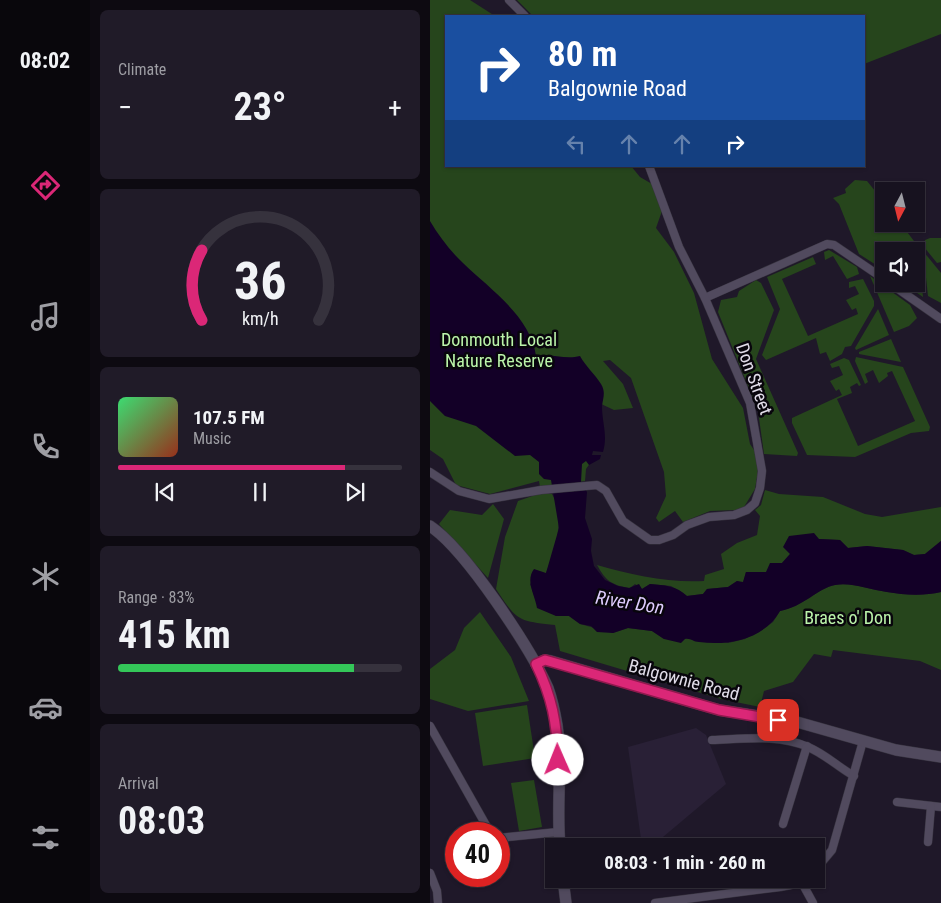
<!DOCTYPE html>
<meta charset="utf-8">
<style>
body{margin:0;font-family:"Roboto Condensed",sans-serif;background:#201b28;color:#f1f3f6;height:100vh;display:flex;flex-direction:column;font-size:19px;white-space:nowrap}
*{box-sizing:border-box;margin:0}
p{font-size:16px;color:#9e9ea4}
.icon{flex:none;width:28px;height:28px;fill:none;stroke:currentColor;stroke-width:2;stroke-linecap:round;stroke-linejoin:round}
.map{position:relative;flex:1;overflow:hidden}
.panel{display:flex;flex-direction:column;gap:10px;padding:10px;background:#0d0a11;width:340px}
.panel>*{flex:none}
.top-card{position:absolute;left:15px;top:15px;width:420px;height:152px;border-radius:0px;box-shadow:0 1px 4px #0004,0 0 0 1px #36323d;background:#1a4fa0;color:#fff;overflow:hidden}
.needle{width:32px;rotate:187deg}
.buttons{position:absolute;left:445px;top:182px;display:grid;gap:10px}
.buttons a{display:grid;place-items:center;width:50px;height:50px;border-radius:0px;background:#17121f;box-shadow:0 1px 4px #0004,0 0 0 1px #36323d;font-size:25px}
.speed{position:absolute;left:15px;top:822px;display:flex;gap:10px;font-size:25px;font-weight:700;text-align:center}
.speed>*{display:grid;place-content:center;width:65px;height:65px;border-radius:50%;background:#17121f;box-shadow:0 1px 4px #0004,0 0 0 1px #36323d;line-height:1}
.speed .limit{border:8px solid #d22;background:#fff;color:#111}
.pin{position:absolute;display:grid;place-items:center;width:42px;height:42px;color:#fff;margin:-21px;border-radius:10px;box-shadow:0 2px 8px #0006}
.me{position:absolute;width:55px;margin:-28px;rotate:359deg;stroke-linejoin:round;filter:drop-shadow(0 0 4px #0008)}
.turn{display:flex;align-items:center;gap:18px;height:105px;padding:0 20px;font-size:22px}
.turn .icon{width:65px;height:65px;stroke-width:2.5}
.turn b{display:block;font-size:35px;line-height:42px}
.lanes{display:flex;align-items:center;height:48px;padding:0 20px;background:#0003;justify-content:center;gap:25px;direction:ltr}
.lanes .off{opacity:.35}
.big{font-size:38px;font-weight:700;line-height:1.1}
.panel .card{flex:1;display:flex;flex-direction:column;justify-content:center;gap:8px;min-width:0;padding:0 18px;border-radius:8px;background:#201b28}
.panel .dial{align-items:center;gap:0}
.dial svg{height:130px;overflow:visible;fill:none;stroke:#36323d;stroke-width:7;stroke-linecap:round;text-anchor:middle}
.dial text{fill:#f1f3f6;stroke:none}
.song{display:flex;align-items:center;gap:15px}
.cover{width:60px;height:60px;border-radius:8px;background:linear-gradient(135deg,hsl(140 70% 55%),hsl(10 70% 35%))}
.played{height:5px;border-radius:2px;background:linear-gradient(90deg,#db2777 80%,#36323d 80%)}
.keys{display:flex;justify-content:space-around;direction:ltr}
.heat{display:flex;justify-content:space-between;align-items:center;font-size:28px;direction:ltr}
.charge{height:8px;border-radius:4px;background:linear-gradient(90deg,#34c759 83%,#36323d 0)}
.trip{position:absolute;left:115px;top:838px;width:280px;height:50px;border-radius:0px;background:#17121f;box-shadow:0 1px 4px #0004,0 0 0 1px #36323d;font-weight:700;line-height:50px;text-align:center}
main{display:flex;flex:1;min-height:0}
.dock{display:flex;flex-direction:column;width:90px;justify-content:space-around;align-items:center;background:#09070c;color:#9e9ea4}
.dock .icon{width:35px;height:35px}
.dock .selected{color:#db2777}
.dock b{font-size:22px;color:#f1f3f6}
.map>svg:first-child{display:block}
.built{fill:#292036}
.green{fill:#26451c}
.water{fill:#130027}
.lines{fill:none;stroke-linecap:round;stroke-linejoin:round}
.street-casing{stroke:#383440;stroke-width:9}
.secondary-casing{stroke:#383440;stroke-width:12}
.street{stroke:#514a5e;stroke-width:8}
.secondary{stroke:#514a5e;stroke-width:11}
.route-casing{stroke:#8e194d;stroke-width:12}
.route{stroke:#db2777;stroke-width:9}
.labels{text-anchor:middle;stroke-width:5;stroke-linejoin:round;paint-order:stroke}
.park-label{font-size:18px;fill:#bbf4aa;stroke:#08050c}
.street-label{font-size:18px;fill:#e0dce8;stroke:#08050c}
.water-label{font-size:19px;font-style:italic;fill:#dfcdfe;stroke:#08050c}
</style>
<main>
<nav class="dock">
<b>08:02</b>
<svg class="icon selected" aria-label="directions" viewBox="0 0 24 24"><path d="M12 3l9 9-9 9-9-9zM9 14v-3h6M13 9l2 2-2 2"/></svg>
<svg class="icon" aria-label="music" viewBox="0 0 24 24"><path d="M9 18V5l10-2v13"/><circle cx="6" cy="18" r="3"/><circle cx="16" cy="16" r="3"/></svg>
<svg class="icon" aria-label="phone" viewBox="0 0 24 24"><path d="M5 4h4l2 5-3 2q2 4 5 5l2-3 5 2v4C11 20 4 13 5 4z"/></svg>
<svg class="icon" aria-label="climate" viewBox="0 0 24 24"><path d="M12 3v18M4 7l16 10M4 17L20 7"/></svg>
<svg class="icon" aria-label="car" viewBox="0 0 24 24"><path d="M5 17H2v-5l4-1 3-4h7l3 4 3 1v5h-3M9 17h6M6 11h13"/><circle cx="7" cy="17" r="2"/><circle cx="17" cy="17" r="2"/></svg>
<svg class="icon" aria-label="filters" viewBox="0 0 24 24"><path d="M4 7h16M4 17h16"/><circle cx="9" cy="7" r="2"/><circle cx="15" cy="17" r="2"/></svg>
</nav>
<section class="panel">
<div class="card"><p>Climate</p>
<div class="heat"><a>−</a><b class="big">23°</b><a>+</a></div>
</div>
<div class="card dial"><svg viewBox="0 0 100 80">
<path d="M14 69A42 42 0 1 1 86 69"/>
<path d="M14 69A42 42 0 0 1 14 26" stroke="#db2777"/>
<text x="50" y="56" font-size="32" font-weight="700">36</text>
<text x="50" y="72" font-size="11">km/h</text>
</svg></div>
<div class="card">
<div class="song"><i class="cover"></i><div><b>107.5 FM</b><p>Music</p></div></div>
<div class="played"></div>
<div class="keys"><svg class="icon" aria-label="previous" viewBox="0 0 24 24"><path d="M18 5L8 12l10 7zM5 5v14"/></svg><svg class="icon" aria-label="pause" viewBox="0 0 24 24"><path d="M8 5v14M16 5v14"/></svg><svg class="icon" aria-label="next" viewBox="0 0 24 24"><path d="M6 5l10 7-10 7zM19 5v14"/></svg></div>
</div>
<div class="card"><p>Range · 83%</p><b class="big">415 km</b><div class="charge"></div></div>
<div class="card"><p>Arrival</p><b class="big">08:03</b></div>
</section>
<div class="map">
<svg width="511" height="903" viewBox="0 0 511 903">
<rect width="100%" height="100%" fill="#1f1829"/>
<path class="built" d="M266,728L276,735L296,784L227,842L219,846H212L198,747Z"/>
<g class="green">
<path d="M0,0H40L65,16H16V166H201L210,177L222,184L232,211L226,228L244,252L264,293L282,359L313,408L320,444L326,453L328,471L325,489L314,507L306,510L280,511L253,522L245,511L229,522L226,518L236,496L234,472L201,378L180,360L173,361L193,384L203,408L184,410L169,403L166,448L159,452L163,459L156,469L155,481L110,487L109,481L60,494L26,485L13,459L0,450Z"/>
<path d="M87,0H511V34L434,64V16H103Z"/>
<path d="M425,180L437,181L454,202V224H471L487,245L485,251H454V270L429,254L409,204L403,198L416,193L415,189Z"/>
<path d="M500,238H511V262L507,263L494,247L495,240Z"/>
<path d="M399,250L427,267L429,274L417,279L403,256L395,260L394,252Z"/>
<path d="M493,251L511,273V303L498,296Z"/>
<path d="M383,257L386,264L352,279L378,336L428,314L426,308L422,310L416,300L429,294L425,286L419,288V282L433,279L444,301V306L421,346L415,347L412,354L400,361L396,352L390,354L386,338L336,360L332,355L350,309L337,277Z"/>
<path d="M486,266L487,278H491L493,297L474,284H486Z"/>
<path d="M440,276L480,305L487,318L479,326L464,332Z"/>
<path d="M326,280L331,283L344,310L326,359L368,453L367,456L334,454L328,411L288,312L291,300L307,297L309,291Z"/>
<path d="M448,309L459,335L426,350L425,348Z"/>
<path d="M461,339L471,362L429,354V352Z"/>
<path d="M426,357L473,367L500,427L499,431L481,433L425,457L377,455L362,423V418L412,395L409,389L406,391L400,381L413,375L409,366L402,368L400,364L414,358L419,360L431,385L429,386L427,383L420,387L422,393L407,399L428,446L485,421L462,371L457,373L458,376L449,383L443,370L435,374L438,382L435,384L425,361Z"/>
<path d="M335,490L349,494L393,497L435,514L452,517L511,507V541L495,554L484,555L473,550L437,546L418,548L410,540L389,539L360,554L352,563L336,572H316L313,583L307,581L298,587L277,589L273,594L257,596L241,586L220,584L212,589L205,584L200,588C181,585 176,581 167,565C201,575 239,583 274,581L275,575L294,569L291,554L307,543L327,535L330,516L325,510L331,505Z"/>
<path d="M111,493L122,494C136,517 125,550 116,573L100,584L105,598L126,616H139L150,624L183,633L198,628L222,631L234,639L260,638L298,643L315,639L333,629L343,622L350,611C373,607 388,588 405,585C422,582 440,590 457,592C474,595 494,596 511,592V670L490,661L403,650L401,657L384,654L363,682L334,691L330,707L291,699L130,651L125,625C88,621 87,621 66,589L75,537L88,501Z"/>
<path d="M63,504L74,519L58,578L9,524L20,510L52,515Z"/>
<path d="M50,612L81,657L99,701L38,711L0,699V669L25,650L34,628Z"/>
<path d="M97,705L105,758L53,766L45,713Z"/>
<path d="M104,780L112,827L89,831L81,783Z"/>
</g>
<path class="water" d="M0,221C9,236 20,251 33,263C60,289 101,317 106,356C121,353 135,360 150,356C156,367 165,374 171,384C176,392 173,398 172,406C172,423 178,435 173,452L163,451L162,455H171L170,459L159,465L156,461L152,464L151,482L157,492L155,518L162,539L161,551L164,566L175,580L188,586L199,588L209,584L212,589L220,584C234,585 247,586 257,596L273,594L277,589L298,587L307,581L313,582L316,572H336L340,563H352L360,554L353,547L359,536L384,533L389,539L410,540L418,548L437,546L473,550L484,555L495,554L511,541V592C494,596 474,595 457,592C440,590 422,582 405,585C388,588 373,607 350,611C334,639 300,646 269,642C263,642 261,638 255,639L251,643L234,639L222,631L198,628L183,633L167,632L161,626L150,624L139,616H126L107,608C105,595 95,581 104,569L116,573L129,528L121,480L114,479L109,474V462L100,455L85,456L46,426L15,416L0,401Z"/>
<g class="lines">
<defs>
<g id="street">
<path d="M79,0L95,16"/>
<path d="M461,284L511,319"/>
<path d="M275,298L397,244L404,245L454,279"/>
<path d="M0,472L29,491L59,499L111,490L167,485L176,491L193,521L220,540H229L243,535L257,525L279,517L304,515L317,510L325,503L330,488L332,471L320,403L275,298L249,247L219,166"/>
<path d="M0,726L61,834"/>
<path d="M282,740C313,739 349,734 378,747C395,754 408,767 424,776"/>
<path d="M467,802L511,807"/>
<path d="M353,824L377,746"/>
<path d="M69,838L128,832"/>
<path d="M498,842L501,806"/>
<path d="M386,869L402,850L433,741"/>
<path d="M0,873L7,891L8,903"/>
<path d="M371,881L383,903"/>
<path d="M225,903L350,887L361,885L374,879"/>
</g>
<g id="secondary">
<path d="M0,526C35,549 101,649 118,688C122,699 125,713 127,725C133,761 126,808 130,846"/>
<path d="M106,664L115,660L121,661L289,710L367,722L466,750L511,757"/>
<path d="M133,879L136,903"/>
</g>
</defs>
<use href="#street" class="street-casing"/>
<use href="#secondary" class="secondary-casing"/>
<use href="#street" class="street"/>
<use href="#secondary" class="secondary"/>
</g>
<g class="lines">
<defs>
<path id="route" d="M128,760C127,723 122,697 106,664L115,660L289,710L348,720"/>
</defs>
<use href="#route" class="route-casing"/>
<use href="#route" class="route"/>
</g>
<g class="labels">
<g class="park-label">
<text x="69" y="346">Donmouth Local<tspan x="69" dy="21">Nature Reserve</tspan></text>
<text x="418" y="624">Braes o' Don</text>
</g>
<g class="street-label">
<text transform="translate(324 379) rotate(70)" y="6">Don Street</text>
<text transform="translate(254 680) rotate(15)" y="6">Balgownie Road</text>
</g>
<g class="water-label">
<text transform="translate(200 602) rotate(9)" y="7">River Don</text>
</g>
</g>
</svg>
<div class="buttons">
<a><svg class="needle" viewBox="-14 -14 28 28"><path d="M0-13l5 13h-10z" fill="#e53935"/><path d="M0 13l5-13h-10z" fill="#9e9ea4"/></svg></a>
<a><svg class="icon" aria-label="sound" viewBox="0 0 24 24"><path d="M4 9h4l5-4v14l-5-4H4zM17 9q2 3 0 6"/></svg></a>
</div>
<div class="speed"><div class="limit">40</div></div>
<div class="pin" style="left:348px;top:720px;background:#d93025"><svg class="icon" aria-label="arrive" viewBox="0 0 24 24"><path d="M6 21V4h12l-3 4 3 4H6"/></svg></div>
<svg class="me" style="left:128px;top:760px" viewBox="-20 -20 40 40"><circle r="19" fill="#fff"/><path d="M0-13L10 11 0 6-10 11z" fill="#db2777"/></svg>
<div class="trip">08:03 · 1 min · 260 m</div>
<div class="top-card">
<div class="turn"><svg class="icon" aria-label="right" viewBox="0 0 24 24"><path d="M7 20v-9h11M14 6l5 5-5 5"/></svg><div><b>80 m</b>Balgownie Road</div></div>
<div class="lanes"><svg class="icon off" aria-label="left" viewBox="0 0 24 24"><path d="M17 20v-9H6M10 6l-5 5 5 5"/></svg><svg class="icon off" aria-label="ahead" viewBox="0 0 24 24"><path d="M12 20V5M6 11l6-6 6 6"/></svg><svg class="icon off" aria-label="ahead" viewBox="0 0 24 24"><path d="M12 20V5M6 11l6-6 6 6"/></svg><svg class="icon" aria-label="right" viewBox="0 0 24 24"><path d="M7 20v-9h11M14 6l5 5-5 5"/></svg></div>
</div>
</div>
</main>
